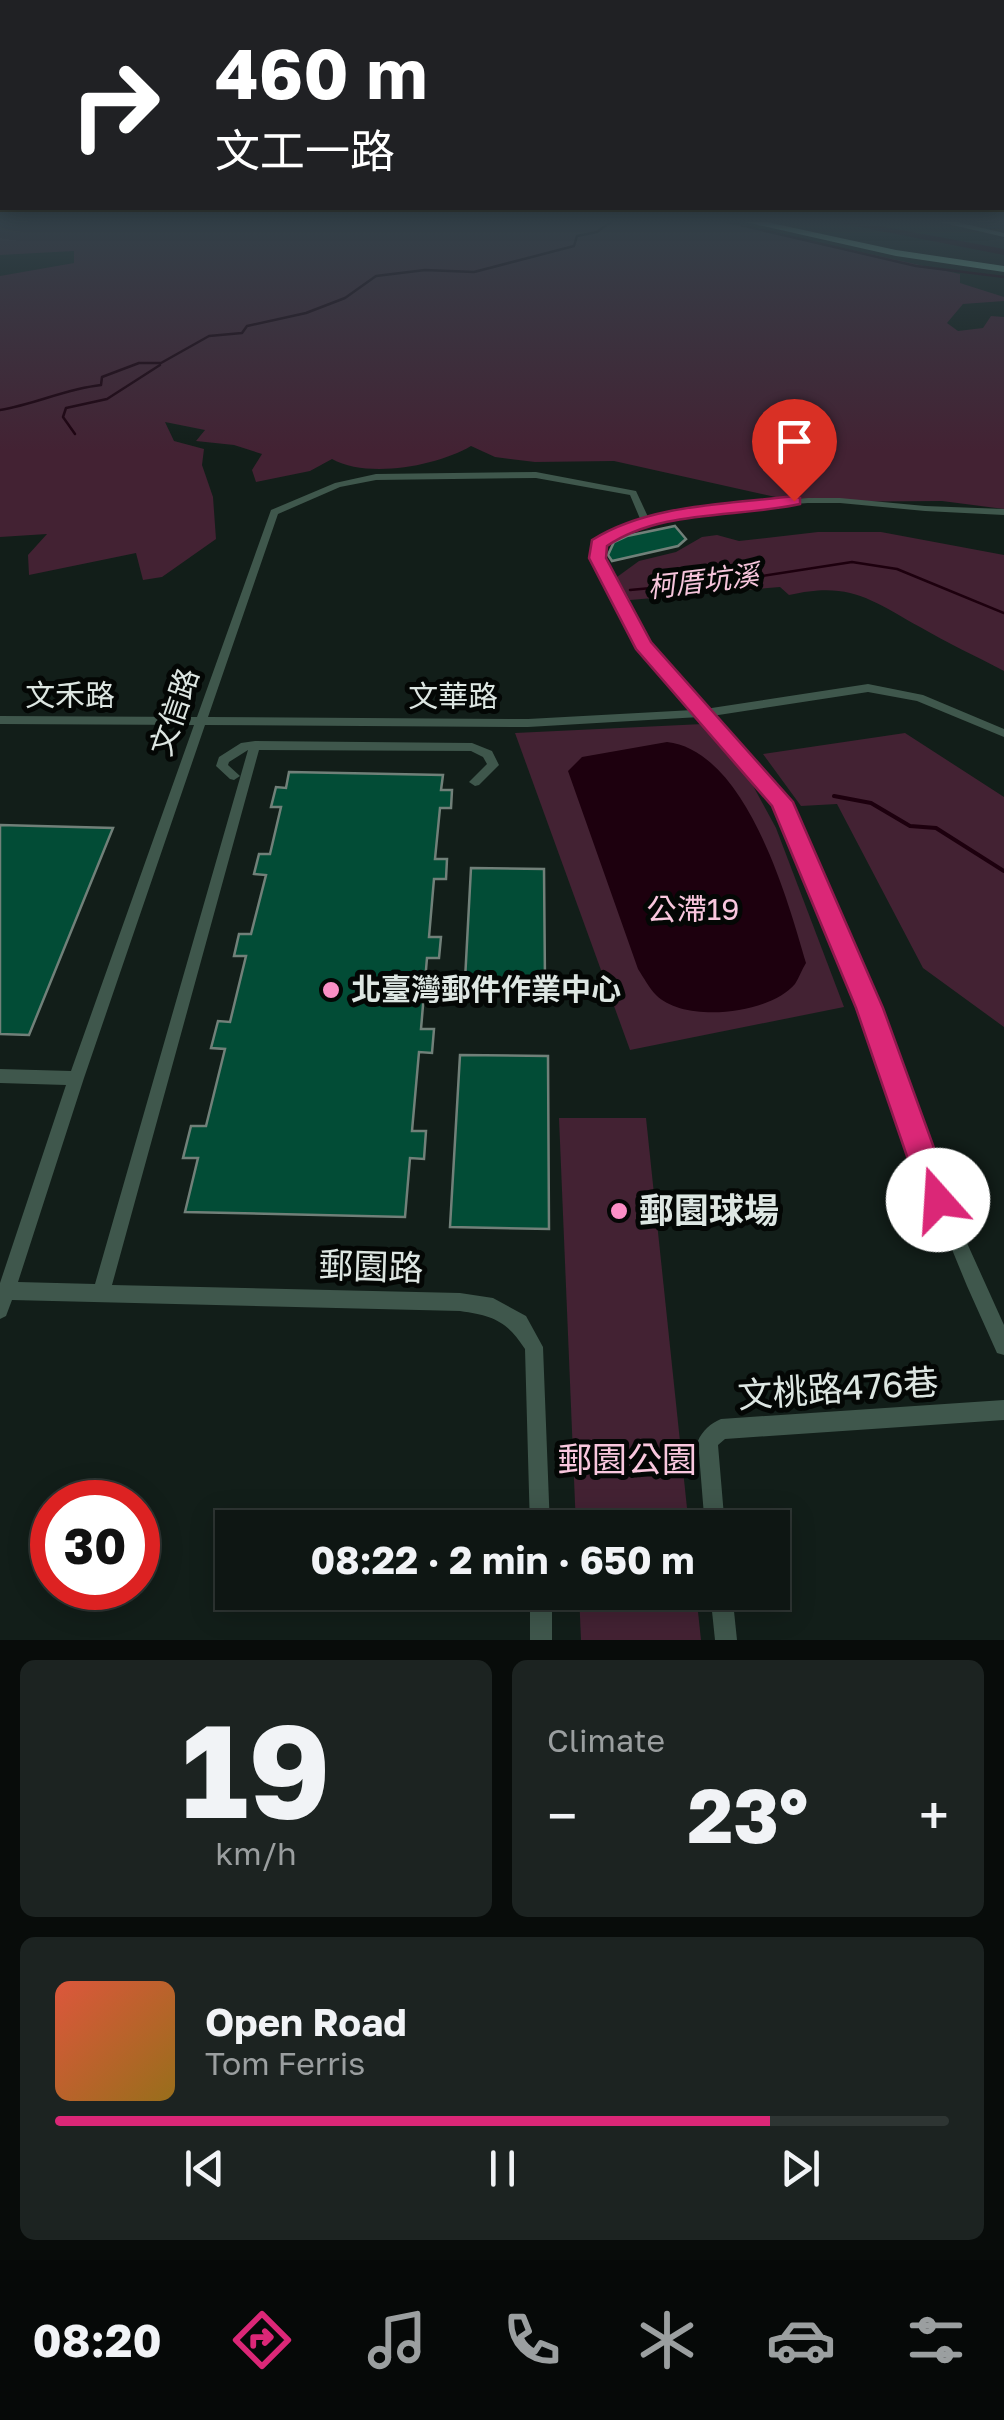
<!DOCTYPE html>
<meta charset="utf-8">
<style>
body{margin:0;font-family:"Golos Text","Noto Sans TC",sans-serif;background:#1c2321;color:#f1f3f6;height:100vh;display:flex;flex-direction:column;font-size:38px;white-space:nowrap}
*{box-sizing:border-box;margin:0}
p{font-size:32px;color:#9b9fa0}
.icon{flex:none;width:55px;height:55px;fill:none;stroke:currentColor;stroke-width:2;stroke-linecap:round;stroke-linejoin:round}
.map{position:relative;height:1640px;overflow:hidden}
.drawer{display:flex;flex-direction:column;gap:20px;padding:20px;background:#080c0a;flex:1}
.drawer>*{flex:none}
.banner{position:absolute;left:0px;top:0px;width:1005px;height:210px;box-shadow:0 5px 25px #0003,0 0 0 2px #2e3533;background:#202124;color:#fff;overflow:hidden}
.speed{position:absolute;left:30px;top:1480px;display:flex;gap:20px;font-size:50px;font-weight:700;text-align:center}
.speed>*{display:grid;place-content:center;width:130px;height:130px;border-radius:50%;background:#0e1613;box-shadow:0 5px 25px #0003,0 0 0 2px #2e3533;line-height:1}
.speed .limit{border:15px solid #d22;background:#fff;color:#111}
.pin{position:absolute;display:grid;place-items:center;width:85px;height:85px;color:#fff;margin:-102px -42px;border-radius:50% 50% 50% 0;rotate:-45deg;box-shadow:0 0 10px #0007}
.pin .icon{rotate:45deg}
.me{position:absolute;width:110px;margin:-55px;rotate:341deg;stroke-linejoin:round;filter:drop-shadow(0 0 8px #0008)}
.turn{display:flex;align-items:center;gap:35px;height:210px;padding:0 50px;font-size:45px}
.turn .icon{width:130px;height:130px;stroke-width:2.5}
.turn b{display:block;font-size:70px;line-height:85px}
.big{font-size:75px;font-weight:700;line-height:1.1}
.drawer .widget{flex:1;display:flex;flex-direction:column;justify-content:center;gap:15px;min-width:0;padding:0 35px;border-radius:15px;background:#1c2321}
.drawer .dial{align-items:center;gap:0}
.dial b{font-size:130px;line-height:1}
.song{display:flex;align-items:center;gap:30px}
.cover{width:120px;height:120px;border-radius:15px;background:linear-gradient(135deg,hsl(10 70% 55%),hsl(40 70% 35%))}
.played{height:10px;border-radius:5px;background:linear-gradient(90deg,#db2777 80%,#2e3533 80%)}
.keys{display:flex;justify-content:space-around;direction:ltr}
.heat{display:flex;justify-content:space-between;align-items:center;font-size:55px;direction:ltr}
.drawer .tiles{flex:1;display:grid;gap:20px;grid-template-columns:1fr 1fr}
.widget:last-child{grid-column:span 2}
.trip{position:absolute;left:215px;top:1510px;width:575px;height:100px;border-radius:0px;background:#0e1613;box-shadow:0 5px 25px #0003,0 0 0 2px #2e3533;font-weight:700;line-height:100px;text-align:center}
.tab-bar{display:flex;height:160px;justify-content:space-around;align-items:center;background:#060908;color:#9b9fa0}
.tab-bar .icon{width:70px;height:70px}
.tab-bar .on{color:#db2777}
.tab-bar b{font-size:45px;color:#f1f3f6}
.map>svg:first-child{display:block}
.green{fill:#432233}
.water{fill:#1d000e}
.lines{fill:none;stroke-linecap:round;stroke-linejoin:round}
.stream-far1{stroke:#1d000e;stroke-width:2.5}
.stream{stroke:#1d000e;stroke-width:4}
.river{fill:#1d000e;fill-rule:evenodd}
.building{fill:#024c36;stroke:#718079;stroke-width:2.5}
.street{fill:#3f574c;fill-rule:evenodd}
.secondary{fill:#527968;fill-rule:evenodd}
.highway{fill:#6dac91;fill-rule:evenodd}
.route{fill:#db2777;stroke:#8e194d;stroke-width:2.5}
.poi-dot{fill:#fa8fc6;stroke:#040705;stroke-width:4}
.labels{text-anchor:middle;stroke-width:10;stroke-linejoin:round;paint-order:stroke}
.far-water-label{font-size:28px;font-style:italic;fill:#f7c5dc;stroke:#040705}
.street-label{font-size:30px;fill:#dde6e2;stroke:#040705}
.park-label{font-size:30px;fill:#f9c7de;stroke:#040705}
.poi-label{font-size:30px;font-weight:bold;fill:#dde6e2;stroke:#040705;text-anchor:start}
.near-poi-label{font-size:35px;font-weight:bold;fill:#dde6e2;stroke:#040705;text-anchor:start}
.near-street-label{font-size:35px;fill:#dde6e2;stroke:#040705}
.near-park-label{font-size:35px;fill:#f9c7de;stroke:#040705}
</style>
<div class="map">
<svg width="1004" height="1640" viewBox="0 0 1004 1640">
<rect width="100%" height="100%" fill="#121e19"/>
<g class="green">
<path d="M0,221H721L960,274V283L1004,297V301L963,304L947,323L958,331L983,328L991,316L1004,317V509L942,501L798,502L614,461L535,462L495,457L471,446C437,466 368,479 332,459L310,471L256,482L252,470L262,454L234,445L196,441L205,430L165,422L174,441L204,449L202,465L213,497L216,539L162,577L143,580L136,553L29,575L28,555L47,534L0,537V276L74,263V251L0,255Z"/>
<path d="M818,532H881L1004,555V671C976,656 947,643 920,627C870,599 849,581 789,595L780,587L630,600L617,577L639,561L676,552L702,537L717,535L739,541Z"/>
<path d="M703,724L745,771L776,828L844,1007L630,1050L515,733Z"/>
<path d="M905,733L1004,797V1027L923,968L837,804L801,806L763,754Z"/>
<path d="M559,1118H646L689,1527H576Z"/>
<path d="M579,1593H696L701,1640H581Z"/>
</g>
<path class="water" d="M667,742C746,751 787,897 806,963C802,969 799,978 795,984C770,1014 685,1024 656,995C649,988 644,978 638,969L568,771L582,757Z"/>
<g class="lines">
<g class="stream-far1">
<path d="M723,221L916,266L1004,277"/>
<path d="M0,410C36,404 65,389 101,385L102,377L139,363H161L209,336L242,333L247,326L306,313L345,298L376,276L425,270L474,272L574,246L577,236L597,232L612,221"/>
<path d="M75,434L63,417L66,408L107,399L160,365"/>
<path d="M630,590L737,580L852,562L897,569L1004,613"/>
</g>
<path class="stream" d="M834,796L871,803L910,826L936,828L1004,871"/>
<path class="river" d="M829,221H852L1004,249V255Z"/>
</g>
<g class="building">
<path d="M675,526L686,539L678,546L612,561L608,555L614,542L627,536Z"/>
<path d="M289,772L443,775L441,790H452L451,808H440L435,859H447L446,879H434L429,937H441L439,958H427L421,1029H434L432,1053L419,1052L412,1131H426L424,1159L410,1158L405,1217L185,1212L198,1158H183L191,1126H206L225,1049L211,1048L218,1021L230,1022L246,956H234L239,934H251L266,875L254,874L259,854H270L281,807H271L276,787L286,788Z"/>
<path d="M0,825L113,828L29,1035L0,1034Z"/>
<path d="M471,868L544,869L545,982L465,980Z"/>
<path d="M460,1055L548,1056L549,1229L450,1227Z"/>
</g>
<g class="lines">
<g class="street">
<path d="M536,472L636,491L649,519L702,507L808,498H840L925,506L1004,509V515L925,511L840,503H808L741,508L666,520L636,528L612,539L601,551C619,617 659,661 705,709L868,684L923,695L1004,729V737L917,701L868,692L712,716L779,788L790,805L822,871L877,1007L953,1212L1004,1325V1355L997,1353L967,1286L937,1213L836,938L809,871L778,806L760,780L700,717L528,727L205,725L84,1078L18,1282L95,1284L248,750L229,762L228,765L240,776L234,780L230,779L216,766L219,757L241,743L255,741L472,743L492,751L499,765L479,785L475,786L469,782L487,764L483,757L471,751L259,750L112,1285L460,1293L493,1298L526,1316L543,1347L550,1528H530L525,1349C506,1320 493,1316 460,1311L12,1300L6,1316L0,1319V1283L66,1085L0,1083V1069L71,1071L194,725L0,724V716L197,717L271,510L335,483L376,474ZM536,478L630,495L641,521L605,535L593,549L591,551C609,616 648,661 693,710L528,719L208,717L278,514L340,487L376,480Z"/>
<path d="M1004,1400V1420L725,1439L718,1445L725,1528H705L698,1441C702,1431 711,1423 721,1419Z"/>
<rect x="530" y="1592" width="22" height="48"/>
<path d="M710,1592H732L737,1640H715Z"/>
</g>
<path class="secondary" d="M935,221H952L1004,233V237Z"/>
<path class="highway" d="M741,221H762L896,250L1004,266V272L896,256Z"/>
</g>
<linearGradient id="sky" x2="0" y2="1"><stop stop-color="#0a100e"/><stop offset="0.49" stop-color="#334149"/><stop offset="1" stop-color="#334149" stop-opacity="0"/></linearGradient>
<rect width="1004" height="451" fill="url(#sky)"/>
<path class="route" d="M794,496L800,498V504C737,518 662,509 607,546L606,558L651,642L793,802L883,1008L953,1200L949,1211L938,1216L927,1211L922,1200L856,1008L772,806L636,649L589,558L592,540C649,504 729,504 794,496Z"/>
<g class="poi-dot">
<circle cx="331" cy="990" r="10"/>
<circle cx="619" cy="1211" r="10"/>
</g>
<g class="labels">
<g class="far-water-label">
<text transform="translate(703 581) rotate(-7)" y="10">柯厝坑溪</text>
</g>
<g class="street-label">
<text x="70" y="706">文禾路</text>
<text x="453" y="707">文華路</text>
<text transform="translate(175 712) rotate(-71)" y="10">文信路</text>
</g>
<g class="park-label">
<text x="693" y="920">公滯19</text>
</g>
<g class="poi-label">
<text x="351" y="1000">北臺灣郵件作業中心</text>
</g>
<g class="near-poi-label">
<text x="639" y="1223">郵園球場</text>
</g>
<g class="near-street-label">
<text transform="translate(371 1267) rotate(2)" y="12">郵園路</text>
<text transform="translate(838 1389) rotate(-4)" y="12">文桃路476巷</text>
</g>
<g class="near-park-label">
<text x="627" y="1472">郵園公園</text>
</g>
</g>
</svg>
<div class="speed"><div class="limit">30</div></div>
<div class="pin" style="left:794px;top:501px;background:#d93025"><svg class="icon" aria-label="arrive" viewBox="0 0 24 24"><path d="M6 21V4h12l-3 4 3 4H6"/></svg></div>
<svg class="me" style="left:938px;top:1200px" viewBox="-20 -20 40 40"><circle r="19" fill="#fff"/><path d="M0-13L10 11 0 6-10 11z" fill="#db2777"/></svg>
<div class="trip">08:22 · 2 min · 650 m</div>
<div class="banner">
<div class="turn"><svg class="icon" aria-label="right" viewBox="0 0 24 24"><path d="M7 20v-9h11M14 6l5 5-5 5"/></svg><div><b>460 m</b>文工一路</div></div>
</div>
</div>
<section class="drawer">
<div class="tiles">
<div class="widget dial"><b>19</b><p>km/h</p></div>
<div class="widget"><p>Climate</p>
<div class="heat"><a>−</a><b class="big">23°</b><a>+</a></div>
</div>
<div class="widget">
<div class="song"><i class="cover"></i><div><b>Open Road</b><p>Tom Ferris</p></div></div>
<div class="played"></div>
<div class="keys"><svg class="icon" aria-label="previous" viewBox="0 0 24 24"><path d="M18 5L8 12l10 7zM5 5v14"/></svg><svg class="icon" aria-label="pause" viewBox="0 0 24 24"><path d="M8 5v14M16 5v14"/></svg><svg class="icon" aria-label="next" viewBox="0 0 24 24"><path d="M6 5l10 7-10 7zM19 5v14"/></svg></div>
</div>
</div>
</section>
<nav class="tab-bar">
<b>08:20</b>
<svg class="icon on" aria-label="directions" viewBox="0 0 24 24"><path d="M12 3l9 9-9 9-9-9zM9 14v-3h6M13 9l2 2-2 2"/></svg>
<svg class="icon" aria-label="music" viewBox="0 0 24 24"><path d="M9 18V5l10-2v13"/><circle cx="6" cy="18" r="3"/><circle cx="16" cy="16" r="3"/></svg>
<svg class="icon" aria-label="phone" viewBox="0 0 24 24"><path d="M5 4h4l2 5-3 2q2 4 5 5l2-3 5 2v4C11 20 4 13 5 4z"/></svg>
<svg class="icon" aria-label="climate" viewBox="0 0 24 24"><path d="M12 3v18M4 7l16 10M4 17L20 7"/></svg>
<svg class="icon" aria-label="car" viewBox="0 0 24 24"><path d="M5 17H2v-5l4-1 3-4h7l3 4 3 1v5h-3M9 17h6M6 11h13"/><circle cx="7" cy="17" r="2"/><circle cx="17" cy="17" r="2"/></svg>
<svg class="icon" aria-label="filters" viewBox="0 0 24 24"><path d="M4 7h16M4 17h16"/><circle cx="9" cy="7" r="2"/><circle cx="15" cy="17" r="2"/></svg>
</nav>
